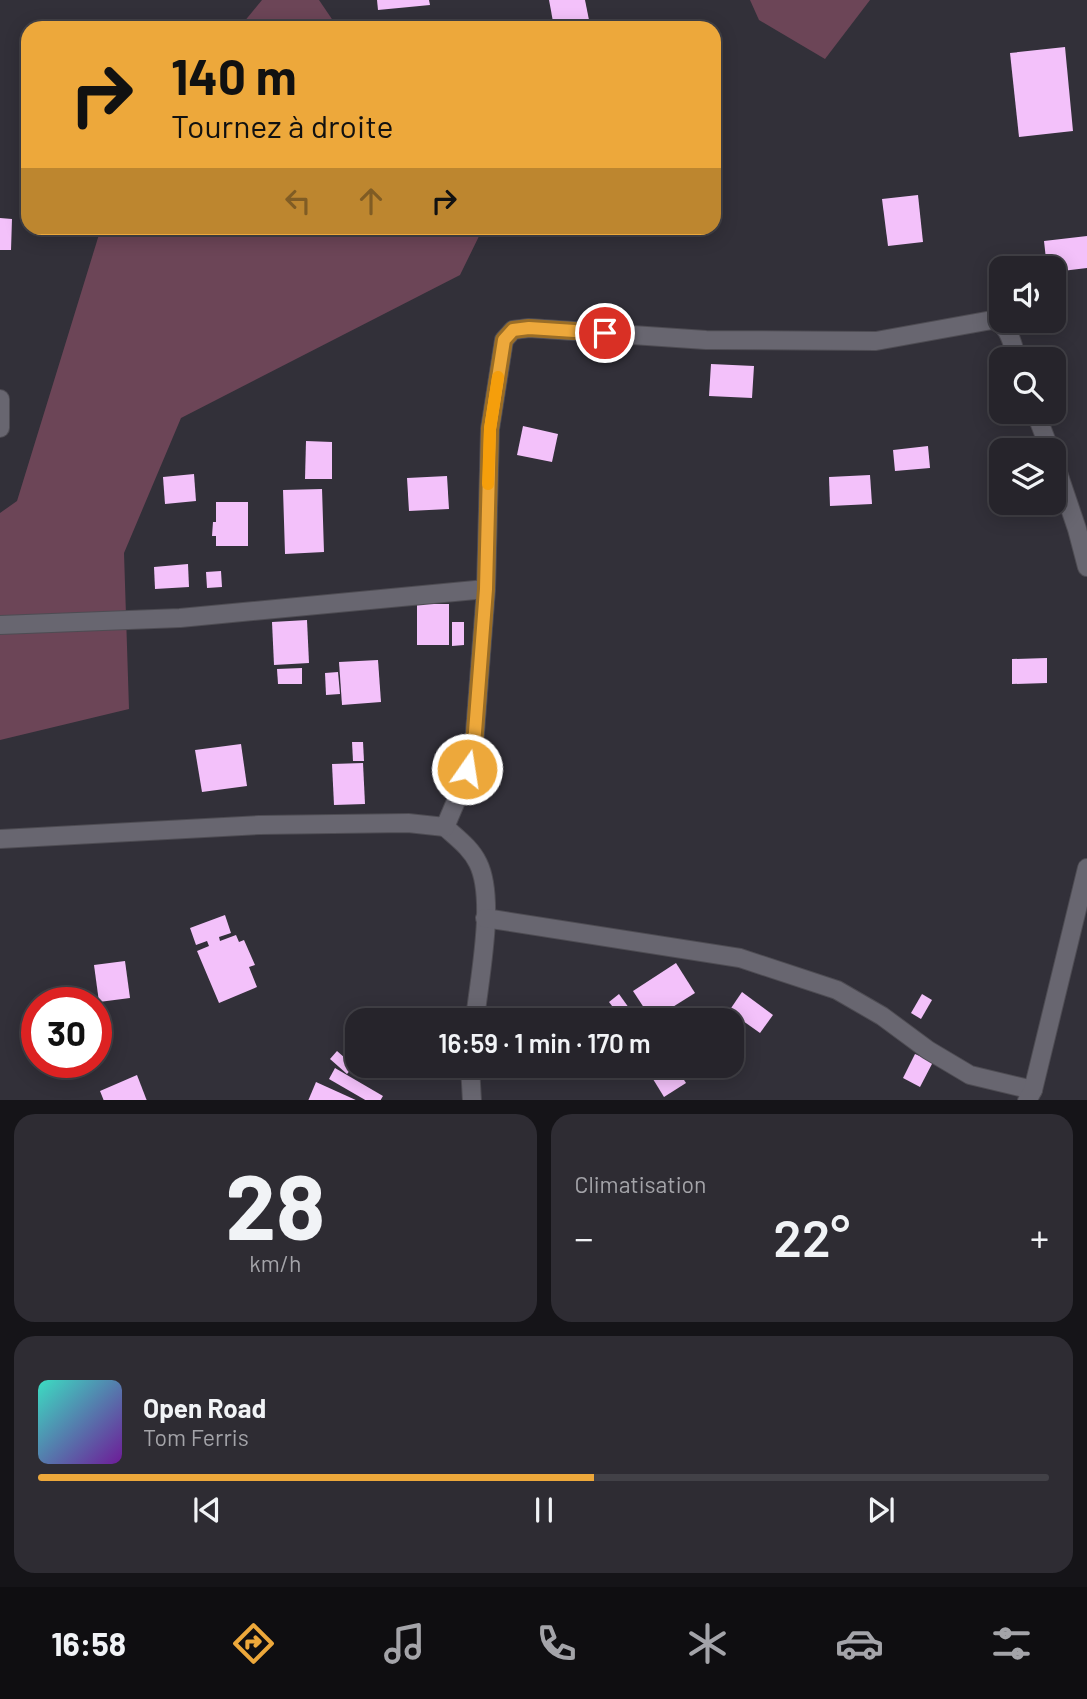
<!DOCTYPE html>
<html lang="fr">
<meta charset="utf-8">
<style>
body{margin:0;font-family:Barlow,sans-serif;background:#2e2c33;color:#f1f3f6;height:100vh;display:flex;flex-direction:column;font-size:26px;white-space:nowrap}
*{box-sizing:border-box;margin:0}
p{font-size:23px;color:#a4a4a9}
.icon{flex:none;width:38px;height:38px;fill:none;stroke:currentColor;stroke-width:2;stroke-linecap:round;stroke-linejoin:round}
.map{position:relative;height:1100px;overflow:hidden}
.details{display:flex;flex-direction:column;gap:14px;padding:14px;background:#151418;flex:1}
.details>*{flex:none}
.guide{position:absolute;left:21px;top:21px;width:700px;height:214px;border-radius:21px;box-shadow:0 4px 18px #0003,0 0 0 2px #424147;background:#eda83b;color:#111;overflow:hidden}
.buttons{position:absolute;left:989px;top:256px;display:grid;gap:14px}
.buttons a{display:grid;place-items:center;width:77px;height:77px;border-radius:14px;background:#26242b;box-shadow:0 4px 18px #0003,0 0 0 2px #424147;font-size:35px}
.speed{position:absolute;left:21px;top:987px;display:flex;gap:14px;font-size:35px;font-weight:700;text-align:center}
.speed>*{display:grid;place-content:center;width:91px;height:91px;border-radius:50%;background:#26242b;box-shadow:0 4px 18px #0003,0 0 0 2px #424147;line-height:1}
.speed .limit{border:10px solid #d22;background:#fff;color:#111}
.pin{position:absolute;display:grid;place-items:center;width:60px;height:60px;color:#fff;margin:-30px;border:4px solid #fff;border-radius:50%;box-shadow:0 2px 7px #0007}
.me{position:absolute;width:77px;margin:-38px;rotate:13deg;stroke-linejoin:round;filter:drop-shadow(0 0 5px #0008)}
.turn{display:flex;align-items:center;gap:24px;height:147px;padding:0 35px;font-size:32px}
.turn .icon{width:91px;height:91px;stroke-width:2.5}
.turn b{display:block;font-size:49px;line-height:60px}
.lanes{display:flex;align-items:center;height:66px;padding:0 35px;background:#0003;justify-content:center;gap:35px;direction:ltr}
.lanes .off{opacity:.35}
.big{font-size:52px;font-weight:600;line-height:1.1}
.details .card{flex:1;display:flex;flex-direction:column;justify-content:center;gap:10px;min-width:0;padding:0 24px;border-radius:21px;background:#2e2c33}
.details .dial{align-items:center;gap:0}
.dial b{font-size:91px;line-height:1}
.song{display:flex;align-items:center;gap:21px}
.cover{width:84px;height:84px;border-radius:10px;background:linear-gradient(135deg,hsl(170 70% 55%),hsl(280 70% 35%))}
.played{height:7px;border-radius:4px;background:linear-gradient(90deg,#eda83b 55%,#424147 55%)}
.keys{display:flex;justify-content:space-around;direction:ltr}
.heat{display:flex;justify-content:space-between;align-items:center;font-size:38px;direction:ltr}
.details .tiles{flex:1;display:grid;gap:14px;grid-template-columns:1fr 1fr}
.card:last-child{grid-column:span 2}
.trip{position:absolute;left:345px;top:1008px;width:399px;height:70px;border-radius:21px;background:#26242b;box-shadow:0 4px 18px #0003,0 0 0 2px #424147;font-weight:600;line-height:70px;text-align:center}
.tab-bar{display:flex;height:112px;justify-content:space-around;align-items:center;background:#0f0e11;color:#a4a4a9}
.tab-bar .icon{width:49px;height:49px}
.tab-bar .on{color:#eda83b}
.tab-bar b{font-size:32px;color:#f1f3f6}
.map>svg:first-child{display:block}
.green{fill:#6c4557}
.building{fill:#f3c1fa}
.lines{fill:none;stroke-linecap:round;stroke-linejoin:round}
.street-casing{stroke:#4e4c53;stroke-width:20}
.street{stroke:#686670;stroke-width:18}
.route-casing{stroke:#9a6d26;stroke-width:18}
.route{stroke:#eda83b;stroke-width:12}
.slow{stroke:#f59e0b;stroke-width:12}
</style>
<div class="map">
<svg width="1087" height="1101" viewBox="0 0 1087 1101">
<rect width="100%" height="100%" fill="#323039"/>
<g class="green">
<path d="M262,0H319L338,28H239Z"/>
<path d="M750,0H870L825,59L759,20Z"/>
<path d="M101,228H483L460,275L181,418L124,553L129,709L0,740V513L17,501Z"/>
</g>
<g class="building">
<path d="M377,0H429L430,5L378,10Z"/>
<path d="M549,0H585L589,20L554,27Z"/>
<path d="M1065,47L1073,131L1019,137L1010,53Z"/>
<path d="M918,195L923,242L888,246L882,199Z"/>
<path d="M0,218L12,219L11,250H0Z"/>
<path d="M1087,236V268L1054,272V268H1047L1044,241Z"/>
<path d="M711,364L754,366L752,398L709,396Z"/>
<path d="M523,426L558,434L552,462L517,455Z"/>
<path d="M306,441L332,442V479H305Z"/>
<path d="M928,446L930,468L895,471L893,450Z"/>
<path d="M194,474L196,501L165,504L163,477Z"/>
<path d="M870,475L872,504L830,506L829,477Z"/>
<path d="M447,476L449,509L409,511L407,478Z"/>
<path d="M322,489L324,552L285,554L283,490Z"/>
<path d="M216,502H248V546H216V536H212L213,522H216Z"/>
<path d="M188,564L189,587L155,589L154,567Z"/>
<path d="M221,571L222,587L207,588L206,572Z"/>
<rect x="417" y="604" width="32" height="41"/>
<path d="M307,620L309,663L274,665L272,622Z"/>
<path d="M452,622H464V645L452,646Z"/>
<path d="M1047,658V683L1012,684V659Z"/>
<path d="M378,660L381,702L342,705L339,662Z"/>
<path d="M302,668V684H278L277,669Z"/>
<path d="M338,672L340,694L326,695L325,673Z"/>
<path d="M352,742H363L364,761H353Z"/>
<path d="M241,744L247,786L202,792L195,750Z"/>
<path d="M363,763L365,804L334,805L332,764Z"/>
<path d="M225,915L231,933L219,937L220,941L236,935L239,942L244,940L255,965L249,967L257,987L219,1003L197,951L209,946L207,941L196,945L190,928Z"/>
<path d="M125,961L130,998L99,1002L94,965Z"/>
<path d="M676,963L695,993L652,1020L633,991Z"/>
<path d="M742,992L773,1015L760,1033L729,1011Z"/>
<path d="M619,994L634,1015L627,1020H623L609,1002Z"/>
<path d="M922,994L932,1000L921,1019L911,1013Z"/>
<path d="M337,1051L354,1066L356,1059L357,1066H373L371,1072L353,1067L347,1074L330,1059Z"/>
<path d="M915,1054L933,1062L920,1087L903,1078Z"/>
<path d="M645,1066H675L686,1083L664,1097Z"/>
<path d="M335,1068L383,1096L380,1101H367L329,1079Z"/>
<path d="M137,1075L147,1101H104L100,1091Z"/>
<path d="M316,1082L358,1101H308Z"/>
</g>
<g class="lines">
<defs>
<g id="street">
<path d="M0,399V428"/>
<path d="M1035,411L1050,450"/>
<path d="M1054,461L1077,529L1087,567"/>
<path d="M0,625L180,618L486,589"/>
<path d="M445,827C457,838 471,848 478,863C496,899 479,979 475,1020"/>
<path d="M0,839L259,825L408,823L445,827L459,794L474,745L486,589L490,429L504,340L513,330L529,328L706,340L876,341L992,320C1010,324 1012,344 1017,359"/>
<path d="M485,918L740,958L837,990L882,1016L928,1050L970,1075L1033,1090"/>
<path d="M470,1066L472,1101"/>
<path d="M1027,1101L1033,1090L1087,868"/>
</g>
</defs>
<use href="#street" class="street-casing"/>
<use href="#street" class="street"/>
</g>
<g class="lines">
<defs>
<path id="route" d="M467,769L474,745L486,589L490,429L504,340L513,330L529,328L605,333"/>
</defs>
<use href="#route" class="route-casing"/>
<use href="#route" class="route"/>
<path class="slow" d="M488,484L490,429L498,377"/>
</g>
</svg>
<div class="buttons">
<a><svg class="icon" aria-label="sound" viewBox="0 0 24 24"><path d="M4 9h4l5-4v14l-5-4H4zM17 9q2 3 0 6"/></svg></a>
<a><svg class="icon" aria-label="search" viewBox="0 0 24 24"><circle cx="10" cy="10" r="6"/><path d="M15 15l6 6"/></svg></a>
<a><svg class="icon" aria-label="layers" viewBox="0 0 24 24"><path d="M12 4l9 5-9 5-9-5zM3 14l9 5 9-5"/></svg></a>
</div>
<div class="speed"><div class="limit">30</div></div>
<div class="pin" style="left:605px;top:333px;background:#d93025"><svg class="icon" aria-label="arrive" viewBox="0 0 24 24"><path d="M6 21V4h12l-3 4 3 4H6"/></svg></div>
<svg class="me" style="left:467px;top:769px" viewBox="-20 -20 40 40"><circle r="17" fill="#eda83b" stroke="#fff" stroke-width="3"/><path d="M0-11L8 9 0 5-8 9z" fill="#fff"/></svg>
<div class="trip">16:59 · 1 min · 170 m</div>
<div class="guide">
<div class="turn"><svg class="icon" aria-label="right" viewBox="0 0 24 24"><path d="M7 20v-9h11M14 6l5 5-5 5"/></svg><div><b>140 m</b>Tournez à droite</div></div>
<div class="lanes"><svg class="icon off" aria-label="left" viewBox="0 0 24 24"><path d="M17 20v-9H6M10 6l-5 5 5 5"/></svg><svg class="icon off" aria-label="ahead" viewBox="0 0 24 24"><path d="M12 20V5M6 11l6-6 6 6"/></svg><svg class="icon" aria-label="right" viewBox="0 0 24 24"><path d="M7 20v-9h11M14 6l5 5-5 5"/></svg></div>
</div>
</div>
<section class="details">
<div class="tiles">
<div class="card dial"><b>28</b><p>km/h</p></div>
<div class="card"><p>Climatisation</p>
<div class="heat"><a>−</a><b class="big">22°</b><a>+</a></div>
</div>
<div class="card">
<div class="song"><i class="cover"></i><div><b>Open Road</b><p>Tom Ferris</p></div></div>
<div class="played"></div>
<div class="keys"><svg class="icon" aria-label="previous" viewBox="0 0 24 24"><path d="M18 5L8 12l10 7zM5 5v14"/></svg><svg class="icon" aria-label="pause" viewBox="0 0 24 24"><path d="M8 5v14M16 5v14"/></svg><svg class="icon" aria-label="next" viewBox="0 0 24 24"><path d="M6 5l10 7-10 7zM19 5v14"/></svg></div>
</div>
</div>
</section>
<nav class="tab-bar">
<b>16:58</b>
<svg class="icon on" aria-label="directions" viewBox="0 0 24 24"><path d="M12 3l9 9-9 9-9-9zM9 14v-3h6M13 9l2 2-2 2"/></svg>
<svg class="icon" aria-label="music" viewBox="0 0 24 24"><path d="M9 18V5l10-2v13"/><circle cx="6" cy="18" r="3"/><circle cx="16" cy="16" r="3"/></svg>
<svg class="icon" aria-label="phone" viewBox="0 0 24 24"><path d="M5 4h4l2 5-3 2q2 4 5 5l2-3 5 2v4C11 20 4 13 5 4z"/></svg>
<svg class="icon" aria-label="climate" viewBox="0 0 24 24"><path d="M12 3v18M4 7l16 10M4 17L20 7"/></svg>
<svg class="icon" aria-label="car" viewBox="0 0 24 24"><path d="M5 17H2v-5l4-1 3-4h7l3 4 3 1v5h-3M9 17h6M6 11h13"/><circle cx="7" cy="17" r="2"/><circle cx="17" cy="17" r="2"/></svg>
<svg class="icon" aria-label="filters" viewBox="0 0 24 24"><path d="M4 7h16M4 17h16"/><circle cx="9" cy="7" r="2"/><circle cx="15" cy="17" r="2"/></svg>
</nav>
